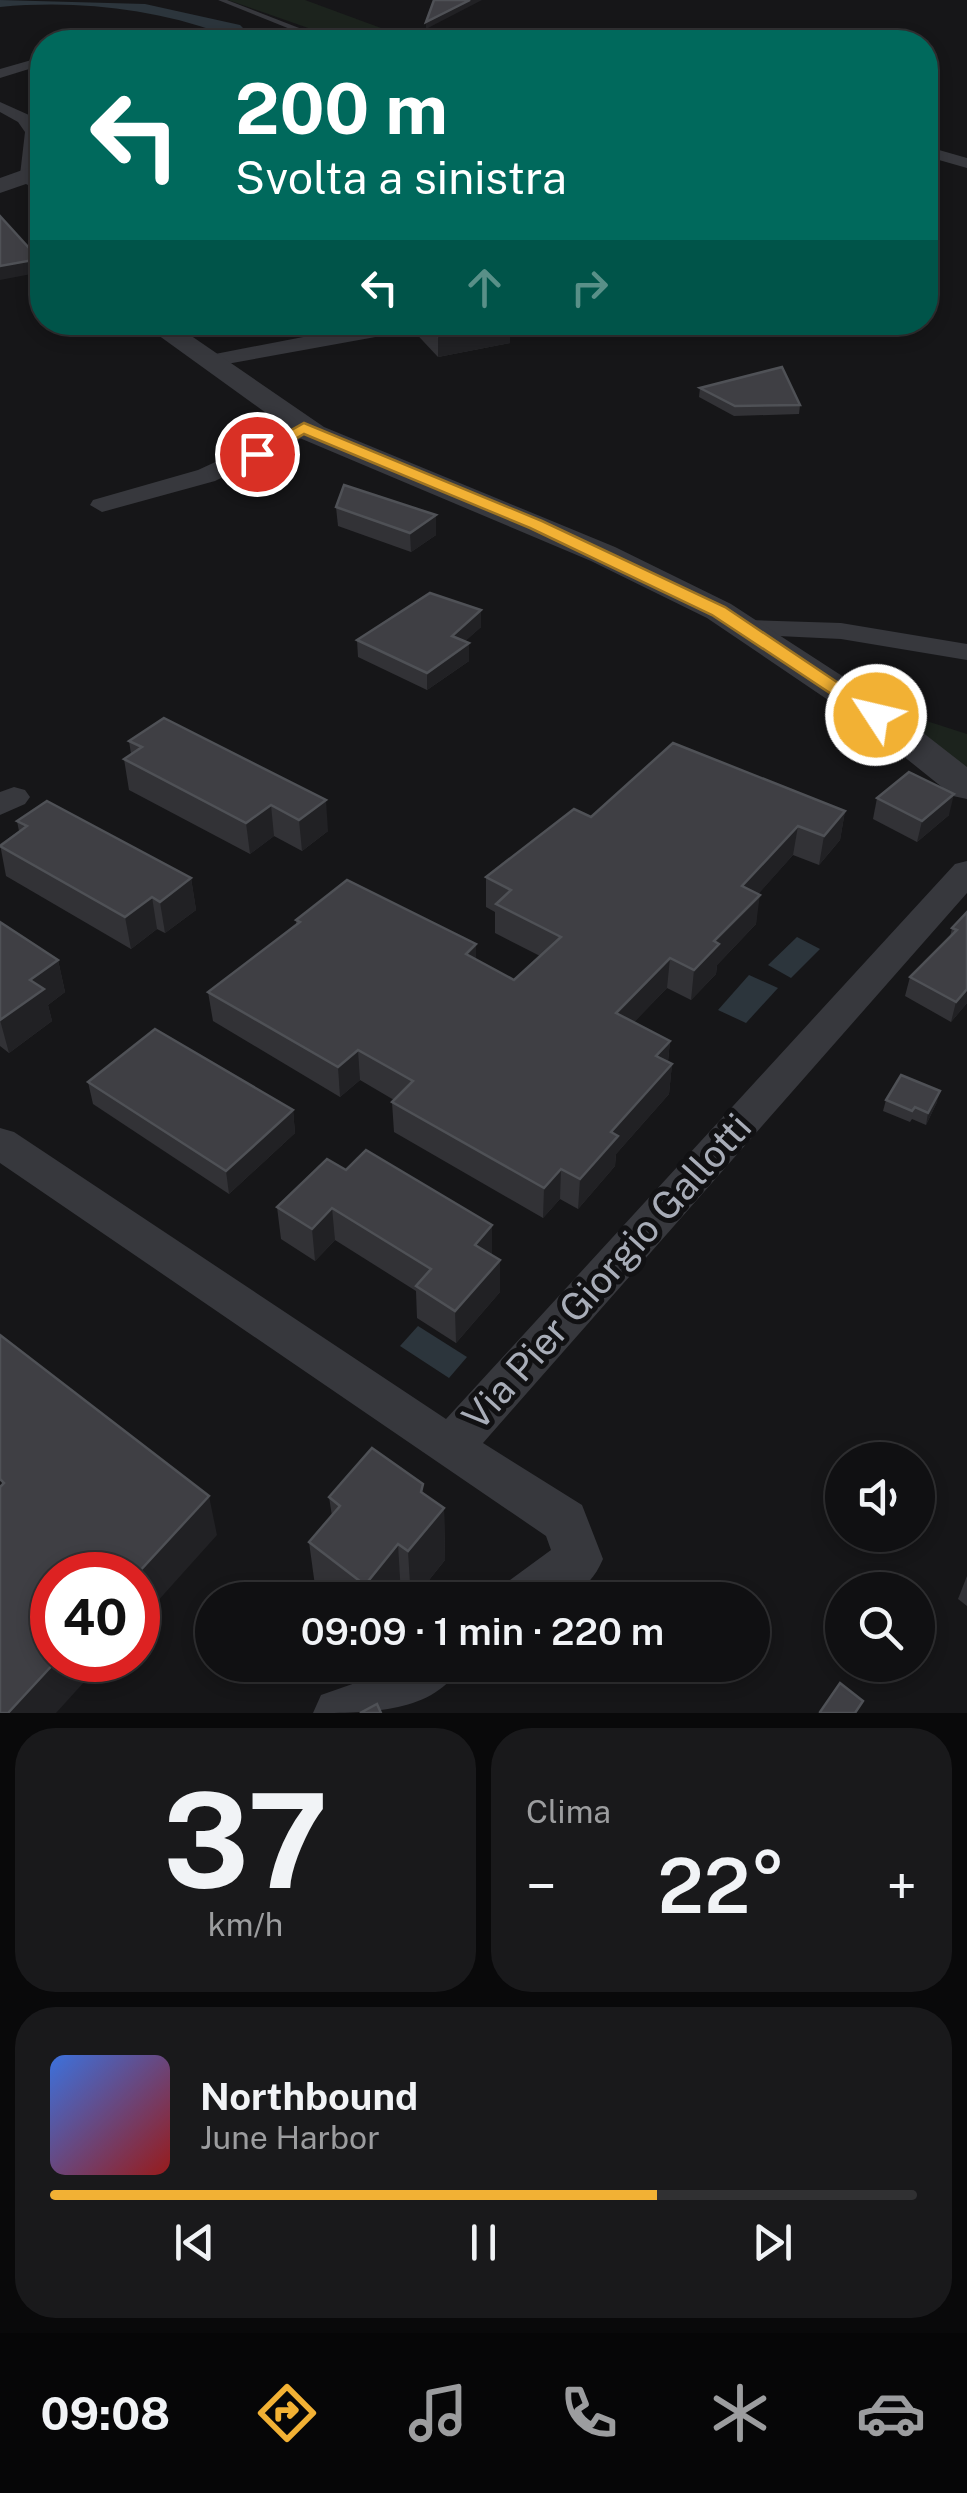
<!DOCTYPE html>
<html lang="it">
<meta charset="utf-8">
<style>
body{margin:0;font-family:"Public Sans",sans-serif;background:#19191b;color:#f1f3f6;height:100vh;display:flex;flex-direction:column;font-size:38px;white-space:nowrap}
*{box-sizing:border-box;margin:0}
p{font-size:32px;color:#9c9d9f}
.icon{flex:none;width:55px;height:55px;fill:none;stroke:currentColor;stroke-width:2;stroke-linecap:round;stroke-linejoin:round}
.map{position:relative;height:1713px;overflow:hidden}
.side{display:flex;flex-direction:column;gap:15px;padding:15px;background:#09090a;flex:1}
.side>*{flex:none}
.top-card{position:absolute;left:30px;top:30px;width:908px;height:305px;border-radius:40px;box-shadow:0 5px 15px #0003,0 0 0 2px #303032;background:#00695c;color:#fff;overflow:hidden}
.tools{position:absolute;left:825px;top:1442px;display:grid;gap:20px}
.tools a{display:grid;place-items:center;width:110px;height:110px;border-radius:50%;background:#101012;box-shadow:0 5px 15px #0003,0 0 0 2px #303032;font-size:50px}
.speed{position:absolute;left:30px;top:1552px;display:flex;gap:20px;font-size:50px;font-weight:700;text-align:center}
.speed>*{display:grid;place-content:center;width:130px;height:130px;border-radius:50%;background:#101012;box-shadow:0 5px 15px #0003,0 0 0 2px #303032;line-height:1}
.speed .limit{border:15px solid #d22;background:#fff;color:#111}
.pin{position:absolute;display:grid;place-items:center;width:85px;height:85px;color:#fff;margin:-42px;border:5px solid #fff;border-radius:50%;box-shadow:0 2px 10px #0007}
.me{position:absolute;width:110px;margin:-55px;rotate:305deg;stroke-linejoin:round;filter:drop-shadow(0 0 8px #0008)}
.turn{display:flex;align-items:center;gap:35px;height:210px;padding:0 40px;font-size:45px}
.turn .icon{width:130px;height:130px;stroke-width:2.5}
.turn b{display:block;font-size:70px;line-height:85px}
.lanes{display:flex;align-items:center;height:95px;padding:0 40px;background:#0003;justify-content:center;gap:50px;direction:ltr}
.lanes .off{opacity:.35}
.big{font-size:75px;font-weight:600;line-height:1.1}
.side .widget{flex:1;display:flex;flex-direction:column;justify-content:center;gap:15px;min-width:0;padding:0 35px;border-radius:40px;background:#19191b}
.side .dial{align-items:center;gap:0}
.dial b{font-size:130px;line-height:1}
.song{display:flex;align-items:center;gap:30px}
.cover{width:120px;height:120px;border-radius:15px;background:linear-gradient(135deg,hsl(220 70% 55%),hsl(0 70% 35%))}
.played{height:10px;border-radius:5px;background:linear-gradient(90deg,#f2b134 70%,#303032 70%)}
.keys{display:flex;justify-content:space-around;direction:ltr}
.heat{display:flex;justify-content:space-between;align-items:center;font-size:55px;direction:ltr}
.side .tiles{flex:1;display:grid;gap:15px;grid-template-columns:1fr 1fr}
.widget:last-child{grid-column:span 2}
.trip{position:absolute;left:195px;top:1582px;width:575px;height:100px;border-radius:50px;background:#101012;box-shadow:0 5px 15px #0003,0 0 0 2px #303032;font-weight:600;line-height:100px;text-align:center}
.tab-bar{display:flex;height:160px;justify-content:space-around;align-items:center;background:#060607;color:#9c9d9f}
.tab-bar .icon{width:70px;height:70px}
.tab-bar .current{color:#f2b134}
.tab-bar b{font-size:45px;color:#f1f3f6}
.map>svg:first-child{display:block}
.green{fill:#1c231d}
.water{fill:#2c353c}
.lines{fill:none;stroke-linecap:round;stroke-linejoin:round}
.service{fill:#37383d;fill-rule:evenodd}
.minor{fill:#37383d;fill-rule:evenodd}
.tertiary{fill:#37383d;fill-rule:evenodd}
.wall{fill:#323236}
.shaded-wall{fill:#212124}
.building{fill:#3f3f44;stroke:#4f5156;stroke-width:2.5}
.route{fill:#f2b134;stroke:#9d7322;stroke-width:2.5}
.labels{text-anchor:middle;stroke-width:10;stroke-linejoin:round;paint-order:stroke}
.near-street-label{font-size:38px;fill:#a8adb8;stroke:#111113}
</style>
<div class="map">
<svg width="967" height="1713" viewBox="0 0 967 1713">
<rect width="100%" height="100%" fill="#161618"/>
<g class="green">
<path d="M228,0H305L419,42H348Z"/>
<path d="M880,706L967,734V777Z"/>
</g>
<g class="water">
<path d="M0,0L145,4L240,25L257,42H224L221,33C150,8 75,0 0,7Z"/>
<path d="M797,937L820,949L791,978L768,965Z"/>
<path d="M749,975L778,988L746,1023L718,1010Z"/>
<path d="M418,1326L467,1357L449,1378L400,1346Z"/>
</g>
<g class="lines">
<path class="service" d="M218,0H227L312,33L305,35Z"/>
<g class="minor">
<path d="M308,29L340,42H322L307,37L244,42Z"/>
<path d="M42,57V65L0,78V69Z"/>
<path d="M0,102L29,115L41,132L34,179L20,175L25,132L18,122L0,112Z"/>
<path d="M925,146L967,158V168L925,156Z"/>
<path d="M381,322H409L381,336L210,367L199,361L210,355Z"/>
<path d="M304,421L312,423L315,428L312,433L215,481L102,512L90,505L93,500L198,470Z"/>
<path d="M747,620L841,623L967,644V660L841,639L737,634L733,628L737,622Z"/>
<path d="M14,787L25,790L30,797L25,804L0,815V792Z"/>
<path d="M967,861V893L483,1443L582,1505L603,1559C582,1608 544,1600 499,1600L506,1583L551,1550L546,1536L0,1163V1128L14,1132L446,1419L955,864Z"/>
<path d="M392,1665H461C435,1713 369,1713 313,1713L321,1695L381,1674Z"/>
</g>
<g class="tertiary">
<path d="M28,168L42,175V192L26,184L0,193V178Z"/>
<path d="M140,322H171L324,427L615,547L731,604L890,707L967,767V799L953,796L862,723L707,618L591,561L302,439Z"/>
</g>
</g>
<g class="wall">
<path d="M408,322H510V343L438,357L409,326Z"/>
<path d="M700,388L800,405L799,414L734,416L699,397Z"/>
<path d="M336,507L436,515V535L411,552L338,526Z"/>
<path d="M481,610V627L465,641L469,643V661L427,690L358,657L357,640Z"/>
<path d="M129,741L328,831L302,851L274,836L250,854L129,790L124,759L131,754Z"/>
<path d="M877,798L949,815L917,842L873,819Z"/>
<path d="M845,811L840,840L819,865L793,855L758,894L756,924L717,965L716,974L691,1000L667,988L634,1022L670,1041L668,1062L672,1064L669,1094L616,1154L615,1166L578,1209L560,1199L543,1218L394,1132L392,1102L394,1100L360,1080L340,1097L213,1021L208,992L296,925V920L476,944V960L514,980L540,956L495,933V912L486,907V877L591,817Z"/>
<path d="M17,821L191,878L196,910L165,933L157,929L131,949L6,876L0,844L19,831Z"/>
<path d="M967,912V1003L951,1022L905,996L910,977L950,937L952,928Z"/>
<path d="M0,922L58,960L65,992L48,1005L52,1021L9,1053L0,1046Z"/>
<path d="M88,1082L293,1110L295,1133L229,1194L93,1104Z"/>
<path d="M886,1100L937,1102L926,1125L912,1119L910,1122L883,1111Z"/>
<path d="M327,1159L492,1255L500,1292L456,1343L417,1318L416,1291L335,1240L315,1261L281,1239L277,1207Z"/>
<path d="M423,1484V1493L444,1508L445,1560L413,1600H408L401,1595L398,1600H324L316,1593L309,1542L332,1516L329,1497Z"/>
<path d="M967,1576V1606L958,1599Z"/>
</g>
<g class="shaded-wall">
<path d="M470,0H482L426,29V22Z"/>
<path d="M39,259L42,272L0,280V266Z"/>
<path d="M510,322V343L438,357V336Z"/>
<path d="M436,515V535L411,552L410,533Z"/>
<path d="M481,610V627L452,653V636Z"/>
<path d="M469,643V661L427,690V673Z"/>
<path d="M954,794L949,815L917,842L922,821Z"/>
<path d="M326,800L328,831L302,851L299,820Z"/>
<path d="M271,805L274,836L250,854L246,823Z"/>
<path d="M845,811L840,840L819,865L824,836Z"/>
<path d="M798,826L793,855L739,916L742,886Z"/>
<path d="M191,878L196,910L165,933L160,902Z"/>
<path d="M760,895L756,924L717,965L716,974L691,1000L694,970L714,941Z"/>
<path d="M152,897L157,929L131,949L125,917Z"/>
<path d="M476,944V974L466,954Z"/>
<path d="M670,958L667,988L614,1043L616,1013Z"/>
<path d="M58,960L65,992L48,1005L52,1021L9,1053L0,1020L30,980Z"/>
<path d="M967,989V1003L951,1022L956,1002Z"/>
<path d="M670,1041L667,1070L672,1064L669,1094L616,1154L615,1166L578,1209L580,1179L611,1132L656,1056Z"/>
<path d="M358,1050L360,1080L340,1097L338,1067Z"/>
<path d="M940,1091L937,1102L926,1125L928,1113Z"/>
<path d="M293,1110L295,1133L229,1194L226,1171Z"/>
<path d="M561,1169L560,1199L543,1218L544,1188Z"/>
<path d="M332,1208L335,1240L315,1261L312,1229Z"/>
<path d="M492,1225V1258L475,1245Z"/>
<path d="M500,1260V1292L456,1343L455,1311Z"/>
<path d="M423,1484L425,1531L444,1508L445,1560L413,1600H411L408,1551Z"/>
<path d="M209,1496L217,1535L138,1623V1575H136Z"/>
<path d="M398,1544L401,1595L398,1600H366L365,1585Z"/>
<path d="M57,1660H104L56,1713H8Z"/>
</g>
<g class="building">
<path d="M434,0H470L426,22Z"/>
<path d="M0,216L39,259L0,266Z"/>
<path d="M424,322H506L438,336Z"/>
<path d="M782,367L800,405L735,406L700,388Z"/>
<path d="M344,485L436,515L410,533L336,507Z"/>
<path d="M430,593L481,610L452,636L469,643L427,673L357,640Z"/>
<path d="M164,718L326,800L299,820L271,805L246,823L124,759L142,747L129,741Z"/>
<path d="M673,743L845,811L824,836L798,826L742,886L760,895L714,941L719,944L694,970L670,958L616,1013L670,1041L656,1056L672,1064L611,1132L618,1136L580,1179L561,1169L544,1188L392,1102L413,1081L358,1050L338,1067L208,992L300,922L296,920L347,880L476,944L466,954L514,980L561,937L496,904L511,890L486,877L574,809L591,817Z"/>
<path d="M909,772L954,794L922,821L877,798Z"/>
<path d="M47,801L191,878L160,902L152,897L125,917L0,846L27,826L17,821Z"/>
<path d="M967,912V989L956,1002L910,977L957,930L952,928Z"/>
<path d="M0,922L58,960L30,980L44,989L0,1020Z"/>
<path d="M155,1029L293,1110L226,1171L88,1082Z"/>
<path d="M901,1075L940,1091L928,1113L915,1107L912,1111L886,1100Z"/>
<path d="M366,1150L492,1225L475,1245L500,1260L455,1311L416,1286L431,1269L332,1208L312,1229L277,1207L327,1159L346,1170Z"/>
<path d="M0,1335L209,1496L136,1575H52V1660H57L8,1713H0V1487L4,1483L0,1479Z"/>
<path d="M372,1448L423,1484L421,1492L444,1508L408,1551L398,1544L365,1585L309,1542L340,1506L329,1497Z"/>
<path d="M840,1683L863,1701L855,1713H821L820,1712Z"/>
<path d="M377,1704L381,1713H360Z"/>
</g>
<path class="route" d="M304,423L542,521L725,607L886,715L883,719H869L712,615L530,528L304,434L263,458L249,454Z"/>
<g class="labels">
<g class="near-street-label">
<text transform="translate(607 1272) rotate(-48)" y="13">Via Pier Giorgio Gallotti</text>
</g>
</g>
</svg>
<div class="tools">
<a><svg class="icon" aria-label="sound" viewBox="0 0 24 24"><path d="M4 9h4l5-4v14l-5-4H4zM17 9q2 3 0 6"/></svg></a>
<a><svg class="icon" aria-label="search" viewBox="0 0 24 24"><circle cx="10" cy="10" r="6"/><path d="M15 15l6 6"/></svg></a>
</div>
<div class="speed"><div class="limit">40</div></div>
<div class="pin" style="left:257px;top:454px;background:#d93025"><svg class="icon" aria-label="arrive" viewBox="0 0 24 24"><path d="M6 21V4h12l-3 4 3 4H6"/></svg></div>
<svg class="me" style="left:876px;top:715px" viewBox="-20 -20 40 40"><circle r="17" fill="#f2b134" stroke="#fff" stroke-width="3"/><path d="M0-11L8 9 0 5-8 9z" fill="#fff"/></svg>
<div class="trip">09:09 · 1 min · 220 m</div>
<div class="top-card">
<div class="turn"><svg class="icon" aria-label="left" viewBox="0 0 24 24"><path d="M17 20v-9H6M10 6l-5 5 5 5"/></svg><div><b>200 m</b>Svolta a sinistra</div></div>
<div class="lanes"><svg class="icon" aria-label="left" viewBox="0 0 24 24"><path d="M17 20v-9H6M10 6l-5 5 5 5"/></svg><svg class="icon off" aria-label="ahead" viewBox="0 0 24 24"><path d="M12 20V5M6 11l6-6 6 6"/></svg><svg class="icon off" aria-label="right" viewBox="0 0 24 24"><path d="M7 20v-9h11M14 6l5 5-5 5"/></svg></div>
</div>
</div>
<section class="side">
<div class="tiles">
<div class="widget dial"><b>37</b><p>km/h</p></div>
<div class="widget"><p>Clima</p>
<div class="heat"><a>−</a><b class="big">22°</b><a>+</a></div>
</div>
<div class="widget">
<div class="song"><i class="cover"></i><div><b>Northbound</b><p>June Harbor</p></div></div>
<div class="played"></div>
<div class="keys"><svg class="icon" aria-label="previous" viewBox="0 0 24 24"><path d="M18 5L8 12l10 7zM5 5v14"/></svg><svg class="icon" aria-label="pause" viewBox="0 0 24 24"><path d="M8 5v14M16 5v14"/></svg><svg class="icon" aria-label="next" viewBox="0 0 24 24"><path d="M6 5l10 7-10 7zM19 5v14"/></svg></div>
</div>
</div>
</section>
<nav class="tab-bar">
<b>09:08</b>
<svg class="icon current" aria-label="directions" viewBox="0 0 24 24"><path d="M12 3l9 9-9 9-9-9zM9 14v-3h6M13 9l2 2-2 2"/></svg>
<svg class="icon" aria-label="music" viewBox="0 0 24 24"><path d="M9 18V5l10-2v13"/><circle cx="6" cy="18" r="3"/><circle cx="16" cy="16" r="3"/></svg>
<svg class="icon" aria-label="phone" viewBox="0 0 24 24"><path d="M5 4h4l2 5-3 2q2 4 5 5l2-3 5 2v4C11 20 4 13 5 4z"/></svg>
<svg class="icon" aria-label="climate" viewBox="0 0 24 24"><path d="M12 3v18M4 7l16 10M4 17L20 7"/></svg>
<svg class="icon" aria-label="car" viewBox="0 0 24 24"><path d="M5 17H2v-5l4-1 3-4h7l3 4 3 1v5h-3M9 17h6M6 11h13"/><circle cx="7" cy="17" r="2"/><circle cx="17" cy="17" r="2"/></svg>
</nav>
